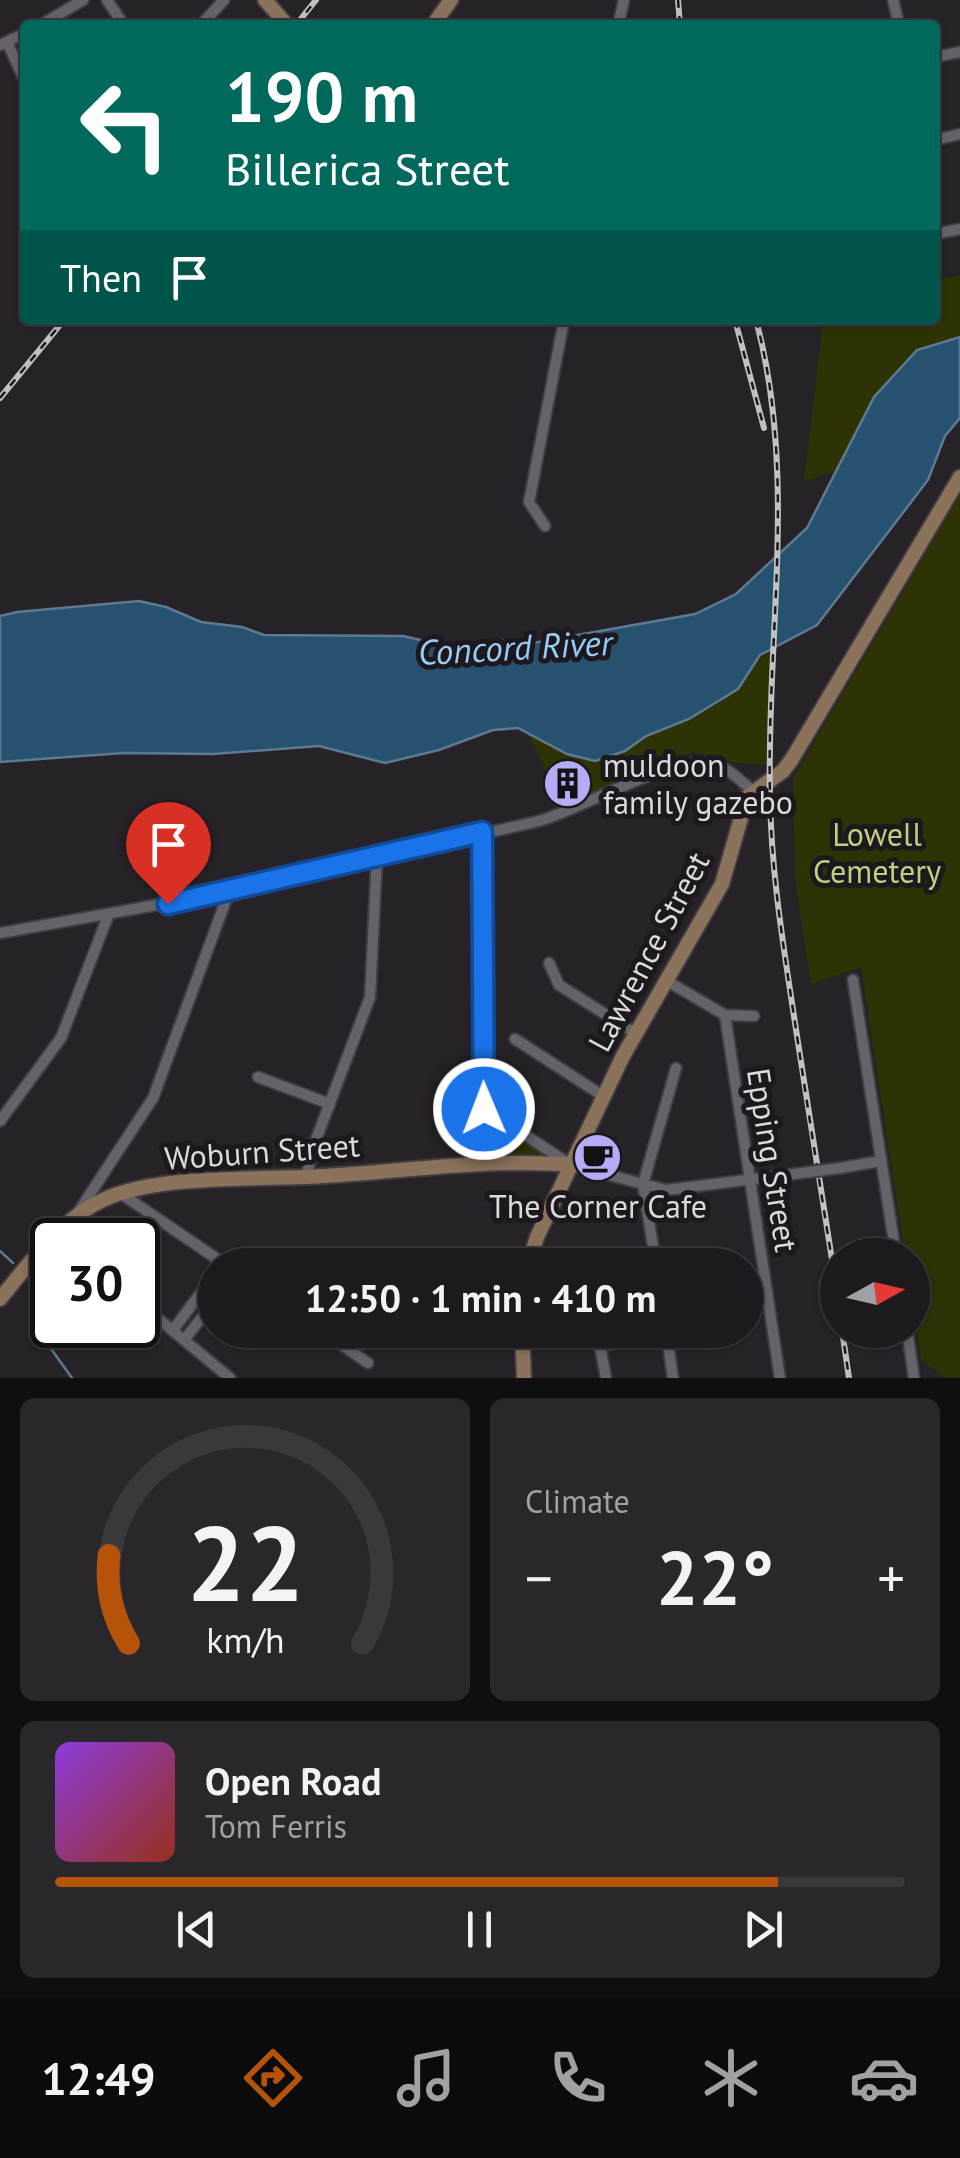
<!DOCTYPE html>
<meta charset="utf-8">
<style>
body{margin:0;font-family:"PT Sans",sans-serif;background:#29272b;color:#f1f3f6;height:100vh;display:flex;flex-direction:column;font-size:38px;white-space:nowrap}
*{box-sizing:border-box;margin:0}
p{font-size:32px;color:#a0a1a4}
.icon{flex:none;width:55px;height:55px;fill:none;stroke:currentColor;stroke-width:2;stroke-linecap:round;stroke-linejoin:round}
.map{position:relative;height:1378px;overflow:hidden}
.details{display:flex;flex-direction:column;gap:20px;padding:20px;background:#0f0e10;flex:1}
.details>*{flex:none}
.guide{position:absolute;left:20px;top:20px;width:920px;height:305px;border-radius:10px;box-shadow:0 2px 8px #0004,0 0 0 2px #3a383c;background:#00695c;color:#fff;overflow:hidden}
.needle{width:65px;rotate:82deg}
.tools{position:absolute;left:820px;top:1238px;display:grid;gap:20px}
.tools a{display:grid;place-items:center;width:110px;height:110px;border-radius:50%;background:#1c1a1e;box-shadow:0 2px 8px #0004,0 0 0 2px #3a383c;font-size:50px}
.speed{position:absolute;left:30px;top:1218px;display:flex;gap:20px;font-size:50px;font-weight:700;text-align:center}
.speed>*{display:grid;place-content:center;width:130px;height:130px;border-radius:50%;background:#1c1a1e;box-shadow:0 2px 8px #0004,0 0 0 2px #3a383c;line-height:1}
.speed .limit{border:5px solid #111;border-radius:15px;background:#fff;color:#111}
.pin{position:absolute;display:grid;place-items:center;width:85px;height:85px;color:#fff;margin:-102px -42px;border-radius:50% 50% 50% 0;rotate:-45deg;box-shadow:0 0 10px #0007}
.pin .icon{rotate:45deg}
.me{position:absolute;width:110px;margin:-55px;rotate:359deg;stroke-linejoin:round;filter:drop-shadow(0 0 8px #0008)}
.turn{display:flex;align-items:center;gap:35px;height:210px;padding:0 40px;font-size:45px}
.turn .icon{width:130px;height:130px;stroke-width:2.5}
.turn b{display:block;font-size:70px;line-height:85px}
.then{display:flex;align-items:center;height:95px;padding:0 40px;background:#0003;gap:20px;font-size:38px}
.big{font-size:75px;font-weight:700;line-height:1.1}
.details .card{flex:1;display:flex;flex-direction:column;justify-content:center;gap:15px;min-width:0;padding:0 35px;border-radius:15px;background:#29272b}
.details .dial{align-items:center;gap:0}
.dial svg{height:260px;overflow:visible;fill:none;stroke:#3a383c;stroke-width:7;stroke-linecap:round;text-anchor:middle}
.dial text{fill:#f1f3f6;stroke:none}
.song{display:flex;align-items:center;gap:30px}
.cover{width:120px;height:120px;border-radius:15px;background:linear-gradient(135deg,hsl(270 70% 55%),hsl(10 70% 35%))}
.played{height:10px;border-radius:5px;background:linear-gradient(90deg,#b45309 85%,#3a383c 85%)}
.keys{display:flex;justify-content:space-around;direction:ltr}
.heat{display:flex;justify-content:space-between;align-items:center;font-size:55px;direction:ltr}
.details .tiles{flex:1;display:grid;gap:20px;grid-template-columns:1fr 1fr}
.card:last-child{grid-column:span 2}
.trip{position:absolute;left:198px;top:1248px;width:565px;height:100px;border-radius:50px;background:#1c1a1e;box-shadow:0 2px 8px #0004,0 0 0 2px #3a383c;font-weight:700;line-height:100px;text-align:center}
.menu{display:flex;height:160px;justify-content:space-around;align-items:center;background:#0b0a0c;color:#a0a1a4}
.menu .icon{width:70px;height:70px}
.menu .current{color:#b45309}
.menu b{font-size:45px;color:#f1f3f6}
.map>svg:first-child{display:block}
.green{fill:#2f3204}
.water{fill:#265270;stroke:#5d7a91;stroke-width:2.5}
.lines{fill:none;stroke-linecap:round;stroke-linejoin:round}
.stream{stroke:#5d7a91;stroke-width:2.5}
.street-casing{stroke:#403c41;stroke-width:14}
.secondary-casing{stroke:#403c41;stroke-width:18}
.street{stroke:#666269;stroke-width:10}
.secondary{stroke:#8a725b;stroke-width:14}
.rail-casing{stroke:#c3c0c4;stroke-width:6}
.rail{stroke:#1c181e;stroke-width:2.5;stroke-dasharray:8;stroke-linecap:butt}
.street-bridge-casing{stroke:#403c41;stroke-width:14;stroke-linecap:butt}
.street-bridge{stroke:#666269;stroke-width:10}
.route-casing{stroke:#114b97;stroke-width:25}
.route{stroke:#1a73e8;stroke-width:18}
.labels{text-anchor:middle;stroke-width:10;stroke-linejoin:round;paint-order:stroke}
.poi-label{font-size:32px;fill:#dcd9dd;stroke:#1c181e;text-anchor:start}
.park-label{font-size:32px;fill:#c4cc7e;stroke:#1c181e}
.street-label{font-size:32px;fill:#dcd9dd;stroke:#1c181e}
.water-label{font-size:35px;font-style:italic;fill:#96ccf5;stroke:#1c181e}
</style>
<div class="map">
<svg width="960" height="1378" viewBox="0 0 960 1378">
<rect width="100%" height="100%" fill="#262228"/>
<g class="green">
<path d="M960,275V337L917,350L874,398L838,471L804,481L823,320H935V280Z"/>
<path d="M960,495V1378H944L921,1359L913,1302L912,1255H905L861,967L811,984L795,879L793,778Z"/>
<path d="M771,649L766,765L735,763L693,752L563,806L527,733C547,744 567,757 591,760C612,762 629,745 647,736C676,720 711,713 736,690C750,677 754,659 771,649Z"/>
<path d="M497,1121L545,1153L494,1156Z"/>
</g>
<path class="water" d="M960,337V418L945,436L928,480L817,625L760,655L738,689L689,719L646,736L625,751L595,761L567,754L518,728L493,730L439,750L385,763L319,746L213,754L123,753L0,762V616L17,612L139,601L166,607L201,622L242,627L264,635L403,636L473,652L505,640L533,643L695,614L736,594L807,528L874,397L917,350Z"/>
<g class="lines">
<g class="stream">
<path d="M0,1251L13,1263"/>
<path d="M31,1284L49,1346L72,1378"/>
</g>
<defs>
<g id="street">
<path d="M107,0L124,25"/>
<path d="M893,0L899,25"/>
<path d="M41,25L83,0"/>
<path d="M201,25L224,0"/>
<path d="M618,25L624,0"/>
<path d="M7,42L25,81"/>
<path d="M0,45L25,33"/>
<path d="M935,57L960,52"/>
<path d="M935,140L960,134"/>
<path d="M935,234L960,229"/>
<path d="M545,526L529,502L564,320"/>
<path d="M482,832L483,1109"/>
<path d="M0,933L229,892L539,821C582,809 678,752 714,764C728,768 741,781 752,790"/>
<path d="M549,963L559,985L635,1033"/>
<path d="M853,980L896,1255"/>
<path d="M667,981L725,1015L780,1378"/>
<path d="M725,1015L754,1016"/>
<path d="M515,1039L603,1096"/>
<path d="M258,1077L330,1104"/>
<path d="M444,1092L490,1112L571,1165L666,1190L802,1173"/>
<path d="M0,1121L61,1038L108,916"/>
<path d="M840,1168L881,1161"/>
<path d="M306,1177L314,1145L370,997L377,856"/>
<path d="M123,1195L226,1265"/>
<path d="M77,1214L153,1098L229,892"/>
<path d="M656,1265L643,1184L676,1068"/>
<path d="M138,1302L230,1378"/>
<path d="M173,1330L215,1274"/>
<path d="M320,1330L368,1363"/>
<path d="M666,1330L673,1378"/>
<path d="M907,1330L914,1378"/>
<path d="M184,1340L215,1301"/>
<path d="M606,1378L600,1346L667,1333"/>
</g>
<g id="secondary">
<path d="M265,0L287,25"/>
<path d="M433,25L451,0"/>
<path d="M528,1265L537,1237L623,1056L722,884L747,797L783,771L792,759L960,477"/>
<path d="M0,1299C30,1263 61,1218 105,1199C161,1174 263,1180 325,1176C406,1171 490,1158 571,1165"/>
<path d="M522,1330L524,1378"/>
</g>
</defs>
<use href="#street" class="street-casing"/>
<use href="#secondary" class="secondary-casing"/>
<use href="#street" class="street"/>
<use href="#secondary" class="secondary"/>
<defs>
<g id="rail">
<path d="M678,0L680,25"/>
<path d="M296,25L316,0"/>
<path d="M735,320L764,428"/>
<path d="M756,320C798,475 766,637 770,795C771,876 785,956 797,1036C810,1124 824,1211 838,1298"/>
<path d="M0,398L64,320"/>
<path d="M842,1330L849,1378"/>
</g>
</defs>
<use href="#rail" class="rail-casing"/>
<use href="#rail" class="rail"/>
<defs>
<path id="street-bridge" d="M802,1173L840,1168"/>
</defs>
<use href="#street-bridge" class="street-bridge-casing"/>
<use href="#street-bridge" class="street-bridge"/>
</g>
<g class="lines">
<defs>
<path id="route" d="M168,904L482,832L484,1109"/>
</defs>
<use href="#route" class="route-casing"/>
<use href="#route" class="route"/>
</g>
<defs>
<symbol id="building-disc" viewBox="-11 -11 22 22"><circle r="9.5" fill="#b5acf8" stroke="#1c181e"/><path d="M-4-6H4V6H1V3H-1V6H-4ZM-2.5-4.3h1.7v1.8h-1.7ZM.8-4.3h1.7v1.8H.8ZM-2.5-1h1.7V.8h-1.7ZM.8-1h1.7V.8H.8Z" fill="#111"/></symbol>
<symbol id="cafe-disc" viewBox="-11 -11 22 22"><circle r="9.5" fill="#b5acf8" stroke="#1c181e"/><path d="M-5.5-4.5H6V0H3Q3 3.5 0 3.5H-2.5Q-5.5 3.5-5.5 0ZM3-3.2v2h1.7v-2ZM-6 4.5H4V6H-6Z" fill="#111"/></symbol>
</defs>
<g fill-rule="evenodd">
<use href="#building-disc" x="540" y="756" width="55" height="55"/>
<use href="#cafe-disc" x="570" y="1130" width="55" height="55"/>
</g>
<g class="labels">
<g class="poi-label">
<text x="603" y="777">muldoon<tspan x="603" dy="37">family gazebo</tspan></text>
<text x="598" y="1218" text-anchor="middle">The Corner Cafe</text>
</g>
<g class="park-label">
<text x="877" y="846">Lowell<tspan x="877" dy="37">Cemetery</tspan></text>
</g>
<g class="street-label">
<text transform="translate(649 952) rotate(-62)" y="11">Lawrence Street</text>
<text transform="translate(262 1152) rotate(-4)" y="11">Woburn Street</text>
<text transform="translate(772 1160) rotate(81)" y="11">Epping Street</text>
</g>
<g class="water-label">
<text transform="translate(515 648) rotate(-3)" y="12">Concord River</text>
</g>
</g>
</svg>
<div class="tools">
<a><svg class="needle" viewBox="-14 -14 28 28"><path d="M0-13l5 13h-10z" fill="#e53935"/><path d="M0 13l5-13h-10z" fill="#a0a1a4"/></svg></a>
</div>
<div class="speed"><div class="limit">30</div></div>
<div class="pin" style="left:168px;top:904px;background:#d93025"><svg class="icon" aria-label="arrive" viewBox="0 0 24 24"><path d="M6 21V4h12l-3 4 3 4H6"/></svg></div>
<svg class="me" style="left:484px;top:1109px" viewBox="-20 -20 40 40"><circle r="17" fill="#1a73e8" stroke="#fff" stroke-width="3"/><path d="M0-11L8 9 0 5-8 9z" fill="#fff"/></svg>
<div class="trip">12:50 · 1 min · 410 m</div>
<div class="guide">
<div class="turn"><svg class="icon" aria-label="left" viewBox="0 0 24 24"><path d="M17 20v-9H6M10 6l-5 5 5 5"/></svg><div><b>190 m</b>Billerica Street</div></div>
<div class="then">Then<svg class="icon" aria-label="arrive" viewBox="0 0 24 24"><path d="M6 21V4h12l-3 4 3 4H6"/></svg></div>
</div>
</div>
<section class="details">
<div class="tiles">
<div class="card dial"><svg viewBox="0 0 100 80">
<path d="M14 69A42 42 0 1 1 86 69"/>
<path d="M14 69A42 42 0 0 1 8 42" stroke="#b45309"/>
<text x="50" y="56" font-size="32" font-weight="700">22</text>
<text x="50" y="72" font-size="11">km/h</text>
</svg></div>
<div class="card"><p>Climate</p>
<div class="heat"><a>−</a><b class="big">22°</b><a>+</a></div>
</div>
<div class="card">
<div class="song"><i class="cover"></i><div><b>Open Road</b><p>Tom Ferris</p></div></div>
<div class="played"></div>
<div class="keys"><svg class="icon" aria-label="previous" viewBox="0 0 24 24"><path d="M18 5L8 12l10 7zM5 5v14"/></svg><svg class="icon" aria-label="pause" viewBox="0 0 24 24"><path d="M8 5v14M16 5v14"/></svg><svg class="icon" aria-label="next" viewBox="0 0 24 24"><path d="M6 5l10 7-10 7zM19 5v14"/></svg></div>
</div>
</div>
</section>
<nav class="menu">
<b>12:49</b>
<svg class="icon current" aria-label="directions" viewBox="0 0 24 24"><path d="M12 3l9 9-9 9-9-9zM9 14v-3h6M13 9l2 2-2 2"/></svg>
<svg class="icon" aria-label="music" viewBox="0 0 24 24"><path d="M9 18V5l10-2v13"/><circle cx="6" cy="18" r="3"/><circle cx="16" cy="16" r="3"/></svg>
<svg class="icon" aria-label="phone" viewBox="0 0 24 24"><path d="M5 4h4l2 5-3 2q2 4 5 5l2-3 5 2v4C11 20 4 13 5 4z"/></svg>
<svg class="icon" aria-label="climate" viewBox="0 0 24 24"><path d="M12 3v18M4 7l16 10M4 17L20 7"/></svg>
<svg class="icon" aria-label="car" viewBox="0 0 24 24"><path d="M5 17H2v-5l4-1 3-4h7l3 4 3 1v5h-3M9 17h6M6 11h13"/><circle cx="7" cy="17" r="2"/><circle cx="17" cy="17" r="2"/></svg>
</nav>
